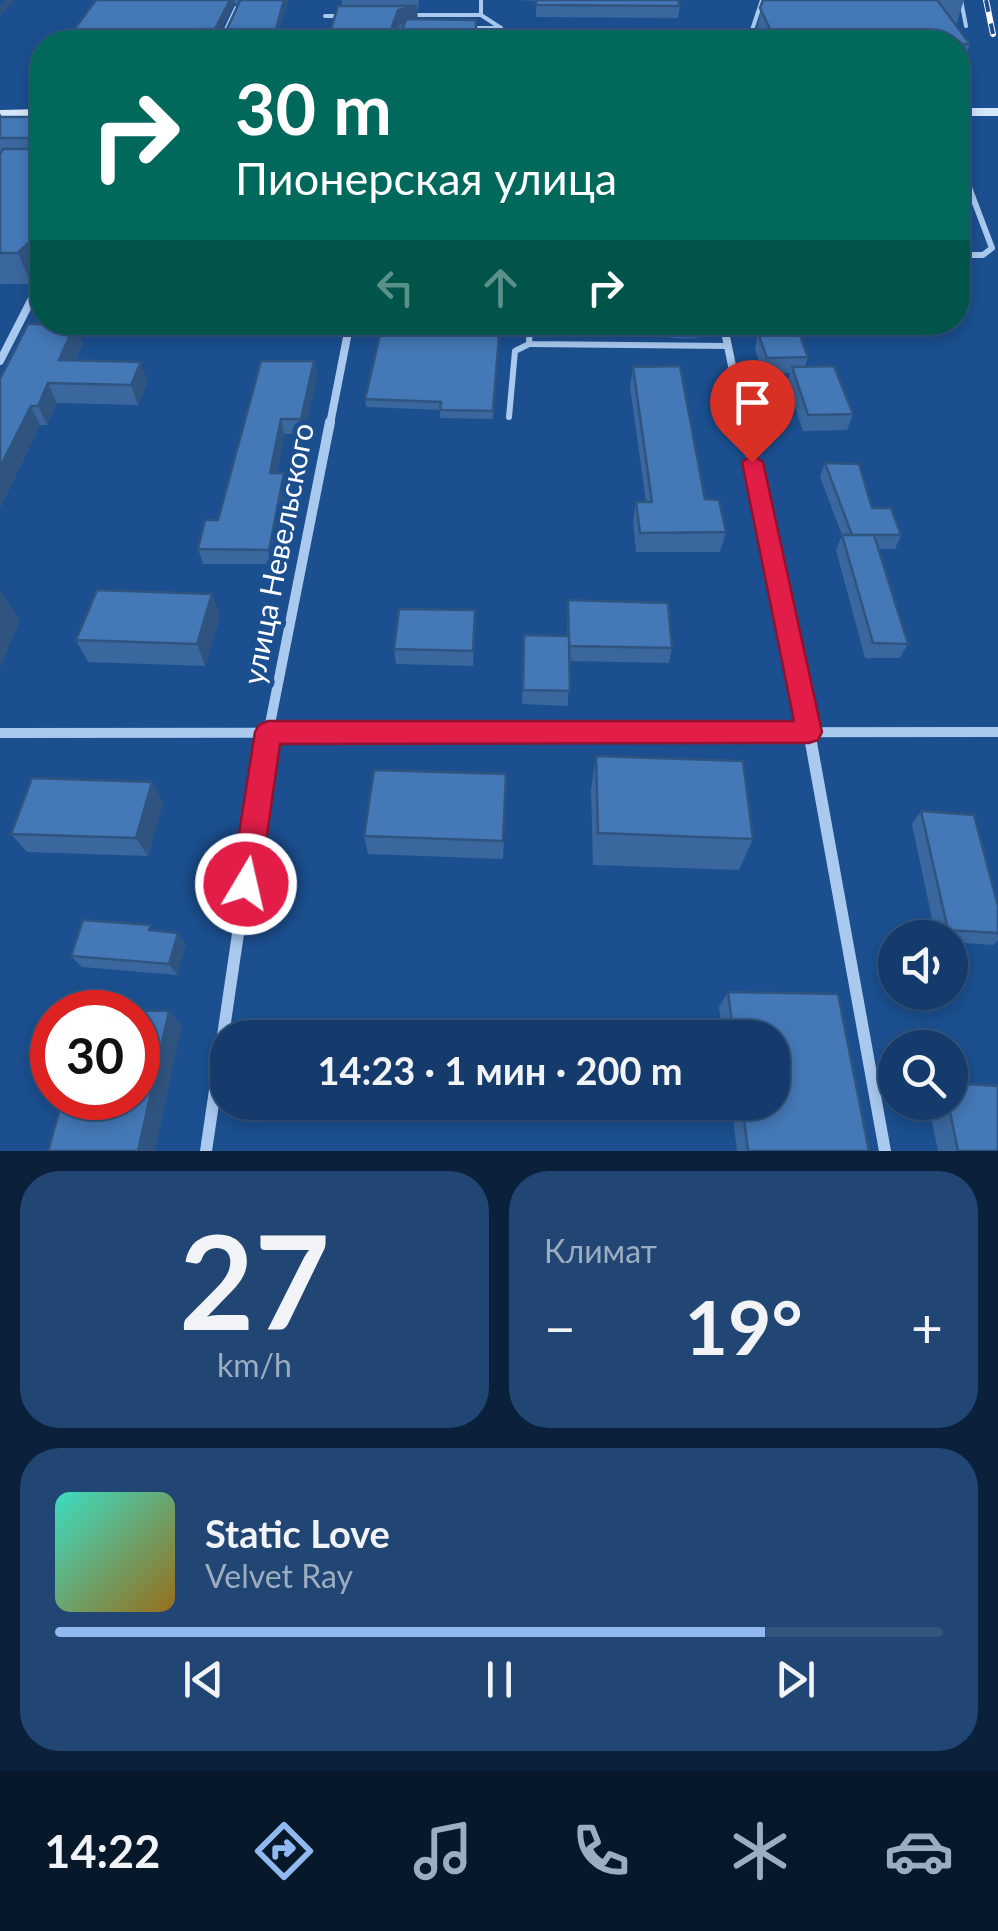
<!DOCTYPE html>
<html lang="ru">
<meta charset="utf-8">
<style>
body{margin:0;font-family:Lato,sans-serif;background:#214673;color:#f1f3f6;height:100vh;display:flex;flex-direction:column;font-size:38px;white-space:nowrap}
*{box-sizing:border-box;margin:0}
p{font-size:32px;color:#9dadc1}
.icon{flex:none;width:55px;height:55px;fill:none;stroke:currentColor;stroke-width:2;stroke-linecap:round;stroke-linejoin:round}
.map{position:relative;height:1151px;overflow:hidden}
.sheet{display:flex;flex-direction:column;gap:20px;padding:20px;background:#0b203b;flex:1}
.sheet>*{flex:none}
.banner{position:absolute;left:30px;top:30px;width:940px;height:305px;border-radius:40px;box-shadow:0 5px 15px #0003,0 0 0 2px #33557e;background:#00695c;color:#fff;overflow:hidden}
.tools{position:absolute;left:878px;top:920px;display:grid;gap:20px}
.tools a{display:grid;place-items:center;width:90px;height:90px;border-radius:50%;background:#143b6b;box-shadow:0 5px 15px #0003,0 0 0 2px #33557e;font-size:50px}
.speed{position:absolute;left:30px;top:990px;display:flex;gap:20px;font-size:50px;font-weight:700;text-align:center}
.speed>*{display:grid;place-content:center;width:130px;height:130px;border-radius:50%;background:#143b6b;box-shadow:0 5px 15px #0003,0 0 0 2px #33557e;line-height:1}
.speed .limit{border:15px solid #d22;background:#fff;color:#111}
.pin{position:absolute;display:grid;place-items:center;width:85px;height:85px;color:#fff;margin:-102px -42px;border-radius:50% 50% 50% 0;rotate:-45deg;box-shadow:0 0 10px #0007}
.pin .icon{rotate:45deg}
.me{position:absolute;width:110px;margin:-55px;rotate:9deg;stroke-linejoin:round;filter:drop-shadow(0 0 8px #0008)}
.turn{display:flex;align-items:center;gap:35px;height:210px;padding:0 40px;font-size:45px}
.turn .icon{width:130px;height:130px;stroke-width:2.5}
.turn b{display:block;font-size:70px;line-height:85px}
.lanes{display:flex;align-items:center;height:95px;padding:0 40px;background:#0003;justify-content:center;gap:50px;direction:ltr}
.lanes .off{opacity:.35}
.big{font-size:75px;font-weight:700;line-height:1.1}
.sheet .card{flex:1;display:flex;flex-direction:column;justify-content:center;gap:15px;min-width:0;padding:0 35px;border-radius:40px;background:#214673}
.sheet .dial{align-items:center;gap:0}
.dial b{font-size:130px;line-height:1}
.song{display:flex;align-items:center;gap:30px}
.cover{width:120px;height:120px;border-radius:15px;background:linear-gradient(135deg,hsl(170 70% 55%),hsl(40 70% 35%))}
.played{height:10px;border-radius:5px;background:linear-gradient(90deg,#90b9f0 80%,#33557e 80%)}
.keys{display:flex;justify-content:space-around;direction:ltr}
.heat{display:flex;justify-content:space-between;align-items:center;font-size:55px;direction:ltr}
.sheet .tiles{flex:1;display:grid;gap:20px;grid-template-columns:1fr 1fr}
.card:last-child{grid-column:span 2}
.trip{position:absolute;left:210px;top:1020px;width:580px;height:100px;border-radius:40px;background:#143b6b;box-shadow:0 5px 15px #0003,0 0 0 2px #33557e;font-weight:700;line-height:100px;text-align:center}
.menu{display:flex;height:160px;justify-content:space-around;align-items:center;background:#08182b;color:#9dadc1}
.menu .icon{width:70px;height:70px}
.menu .active{color:#90b9f0}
.menu b{font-size:45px;color:#f1f3f6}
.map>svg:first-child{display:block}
.green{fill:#2e69ad}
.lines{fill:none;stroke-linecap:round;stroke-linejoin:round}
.service-far1{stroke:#a9c9ee;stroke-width:4}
.service{stroke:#a9c9ee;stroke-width:6}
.minor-far2{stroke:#a9c9ee;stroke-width:8}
.minor-far1{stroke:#a9c9ee;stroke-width:10}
.minor{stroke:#a9c9ee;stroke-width:12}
.secondary{fill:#d6e6fa;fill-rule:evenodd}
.rail-casing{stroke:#fff;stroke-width:6}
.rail{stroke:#1b4f8f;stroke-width:4;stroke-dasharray:12;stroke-linecap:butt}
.wall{fill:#3a679d}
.shaded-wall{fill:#305480}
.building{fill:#4478b7;stroke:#305480;stroke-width:2.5}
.route{fill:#e11d48;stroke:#92132f;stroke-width:2.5}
.labels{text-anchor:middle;stroke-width:10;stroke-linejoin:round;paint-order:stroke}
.street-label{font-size:30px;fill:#fff;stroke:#1b4f8f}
</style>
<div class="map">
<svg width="998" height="1151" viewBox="0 0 998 1151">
<rect width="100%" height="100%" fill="#1b4f8f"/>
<path class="green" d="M639,323H715L716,330C697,345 669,337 647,334Z"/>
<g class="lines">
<g class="service-far1">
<path d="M481,0V15"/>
<path d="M961,0L966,26"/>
<path d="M409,15H481L501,28V42"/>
<path d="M325,16H345"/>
<path d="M471,28H501"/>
<path d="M220,42L236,8"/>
<path d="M748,42L762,0"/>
<path d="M958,164L965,176H958"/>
<path d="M965,176L968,184"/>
</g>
<g class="service">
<path d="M958,255H983L992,248L967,182"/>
<path d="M530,322L529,344L728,346"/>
<path d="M509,417L515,351L529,344"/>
</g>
<g class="minor-far2">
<path d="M723,322L744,424"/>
<path d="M0,361L42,279"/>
<path d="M330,424L350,322"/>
</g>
<g class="minor-far1">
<path d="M744,422L810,739"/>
<path d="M0,733L998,732"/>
<path d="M267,739L330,422"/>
</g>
<g class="minor">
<path d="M810,737L885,1151"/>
<path d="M206,1151L267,737"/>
</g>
<g class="secondary">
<rect x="958" y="108" width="40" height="8"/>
<path d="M42,109V117L0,118V110Z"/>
</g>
<defs>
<path id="rail" d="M986,0L993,34"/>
</defs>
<use href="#rail" class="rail-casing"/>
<use href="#rail" class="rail"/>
</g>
<g class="wall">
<path d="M96,0H288L277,36L229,37L227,29L238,6L235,3L216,37H201L198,42H65Z"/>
<path d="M342,0H419L418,10H417V19L476,20V42H327L338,6H342Z"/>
<path d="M518,0H678L680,6L678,18L536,17V1Z"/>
<path d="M763,0H964L956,25L970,44L958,79V42H754Z"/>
<path d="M0,113L2,117H42V272L31,284H0Z"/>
<path d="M500,322L493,419L440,418V410L366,407L365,399Z"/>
<path d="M568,322H626L625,331H569Z"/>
<path d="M758,333L808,357L805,366L853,414L847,430L803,431L787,382L790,373L763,374L755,349Z"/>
<path d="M83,343L75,360L148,382L138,405L57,403L47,425H40L0,508V379Z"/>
<path d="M314,361L317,376L304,434H284L277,473H284L288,488L273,564H203L198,549L218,520Z"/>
<path d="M633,367L705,499L726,532L720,552H636L633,522L636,502H646L630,387Z"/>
<path d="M825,463L901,535L895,549H878L908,644L900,658H865L836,550L842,535L820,477Z"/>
<path d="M568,600L672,648L669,663L569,661L568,706L522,704L524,635L567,636Z"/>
<path d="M475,610L473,666L396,664L394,649Z"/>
<path d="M220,616L205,666L88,662L76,640Z"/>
<path d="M596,756L753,839L739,870L593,865L591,790Z"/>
<path d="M506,794L503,859L368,854L364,836Z"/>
<path d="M163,802L148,856L27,852L11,834Z"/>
<path d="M921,811L998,906V940L993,945L950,942V938H936L912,824Z"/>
<path d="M155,930L186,944L177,975L82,967L71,956Z"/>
<path d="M728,992L838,994L869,1151H737L731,1102H772V1038H723L719,1007Z"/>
<path d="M928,1102H950L998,1151H938Z"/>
</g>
<g class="shaded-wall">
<path d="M6,0H14L0,16V7Z"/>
<path d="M230,0H234L235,3L216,37L215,29Z"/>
<path d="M284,0H288L277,36L276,29Z"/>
<path d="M417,6L418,21L399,25L393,42L392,27L398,10Z"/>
<path d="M199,29L201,37L198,42H192Z"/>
<path d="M30,241L42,271L31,284L18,253Z"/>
<path d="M75,324L83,343L67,379L59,360Z"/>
<path d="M314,361L317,376L304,434L301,419Z"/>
<path d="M141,362L148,382L138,405L131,385Z"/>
<path d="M48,383L57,403L47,425L38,406Z"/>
<path d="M31,406L40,425L0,508V467Z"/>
<path d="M281,419L284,434L274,488L270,473Z"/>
<path d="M284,473L288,488L273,564L269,550Z"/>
<path d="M0,589L20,621L0,668Z"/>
<path d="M212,594L220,616L205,666L197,644Z"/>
<path d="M475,610L476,626L473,666V651Z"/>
<path d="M152,782L163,802L148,856L136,838Z"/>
<path d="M178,933L186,944L177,975L169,964Z"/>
<path d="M169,1011L182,1026L155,1151H138Z"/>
</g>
<g class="building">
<path d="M96,0H230L215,29H199L192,42H65Z"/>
<path d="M239,0H284L276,29H227L240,1Z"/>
<path d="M536,0H678L680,6L536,5Z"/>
<path d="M763,0H937L970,44L776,42L760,8Z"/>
<path d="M338,6H417L398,10L392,27L397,32L402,30L406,19L476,20V42H327Z"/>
<path d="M0,117H42V253H36V245L30,241L18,253H0V154L3,149H32L37,145L32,138H0Z"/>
<path d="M383,322H500L493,411L440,410L441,402L365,399Z"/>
<path d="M28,324H75L59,360L141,362L131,385L48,383L38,406H31L0,467V379Z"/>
<path d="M758,333H799L808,357L767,358Z"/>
<path d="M261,361H314L301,419H281L270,473H284L269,550L198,549L205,520H218Z"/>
<path d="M680,366L705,499L719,500L726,532L640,533L636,502H652L633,367Z"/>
<path d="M834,366L853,414L808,415L792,367Z"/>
<path d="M825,463L859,464L872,508H891L901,535H852Z"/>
<path d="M842,535H874L908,644L873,643Z"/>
<path d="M97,590L212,594L197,644L76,640Z"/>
<path d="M568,600L668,603L672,648L569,646Z"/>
<path d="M399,609L475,610L473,651L394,649Z"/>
<path d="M524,635L569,636L570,691L523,690Z"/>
<path d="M596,756L743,761L753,839L598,833Z"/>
<path d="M374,770L506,774L503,841L364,836Z"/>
<path d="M32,778L152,782L136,838L11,834Z"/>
<path d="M921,811L974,815L998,906V933L948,930Z"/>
<path d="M83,920L151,925L149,930L178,933L169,964L71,956Z"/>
<path d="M728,992L838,994L869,1151H748L742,1102H772V1038H734Z"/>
<path d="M87,1010L169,1011L138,1151H48L63,1098H138V1012H86Z"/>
<path d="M950,1083L998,1086V1151H958L948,1102H950Z"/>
</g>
<path class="route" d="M752,455L763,462L822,732L818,740L809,743L280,744L260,884L256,894L246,898L235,894L231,884L255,732L259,725L268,721H794L742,462Z"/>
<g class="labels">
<g class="street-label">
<text transform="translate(279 554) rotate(-79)" y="10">улица Невельского</text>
</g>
</g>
</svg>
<div class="tools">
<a><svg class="icon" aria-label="sound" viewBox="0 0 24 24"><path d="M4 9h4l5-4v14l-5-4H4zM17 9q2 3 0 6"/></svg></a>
<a><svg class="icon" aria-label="search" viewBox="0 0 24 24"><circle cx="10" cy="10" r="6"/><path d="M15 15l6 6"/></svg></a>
</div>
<div class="speed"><div class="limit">30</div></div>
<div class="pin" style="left:752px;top:462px;background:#d93025"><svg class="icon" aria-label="arrive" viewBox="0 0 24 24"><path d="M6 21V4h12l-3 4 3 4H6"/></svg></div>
<svg class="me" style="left:246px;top:884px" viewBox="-20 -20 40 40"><circle r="17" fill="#e11d48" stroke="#fff" stroke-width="3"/><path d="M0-11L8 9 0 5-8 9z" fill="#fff"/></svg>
<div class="trip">14:23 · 1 мин · 200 m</div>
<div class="banner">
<div class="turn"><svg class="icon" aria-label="right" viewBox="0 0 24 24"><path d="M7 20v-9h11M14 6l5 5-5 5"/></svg><div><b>30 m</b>Пионерская улица</div></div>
<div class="lanes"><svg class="icon off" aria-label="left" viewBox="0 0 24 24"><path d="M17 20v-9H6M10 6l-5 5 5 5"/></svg><svg class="icon off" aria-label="ahead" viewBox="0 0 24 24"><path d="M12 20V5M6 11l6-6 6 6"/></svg><svg class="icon" aria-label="right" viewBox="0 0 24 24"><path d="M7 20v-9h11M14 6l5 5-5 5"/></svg></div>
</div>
</div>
<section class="sheet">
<div class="tiles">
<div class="card dial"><b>27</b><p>km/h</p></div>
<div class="card"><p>Климат</p>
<div class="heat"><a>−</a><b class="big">19°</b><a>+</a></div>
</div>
<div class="card">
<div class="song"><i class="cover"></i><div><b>Static Love</b><p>Velvet Ray</p></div></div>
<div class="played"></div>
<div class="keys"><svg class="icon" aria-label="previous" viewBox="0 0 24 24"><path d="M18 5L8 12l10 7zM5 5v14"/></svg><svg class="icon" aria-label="pause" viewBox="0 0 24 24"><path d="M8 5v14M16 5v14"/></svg><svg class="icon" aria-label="next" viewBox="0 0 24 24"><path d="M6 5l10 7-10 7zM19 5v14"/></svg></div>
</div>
</div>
</section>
<nav class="menu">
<b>14:22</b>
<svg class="icon active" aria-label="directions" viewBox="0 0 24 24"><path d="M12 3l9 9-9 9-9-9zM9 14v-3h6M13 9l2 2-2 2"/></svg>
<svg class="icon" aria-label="music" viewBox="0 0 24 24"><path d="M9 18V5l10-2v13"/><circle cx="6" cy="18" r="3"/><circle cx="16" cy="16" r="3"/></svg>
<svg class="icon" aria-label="phone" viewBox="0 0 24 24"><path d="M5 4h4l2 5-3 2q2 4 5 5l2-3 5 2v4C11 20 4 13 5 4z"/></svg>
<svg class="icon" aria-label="climate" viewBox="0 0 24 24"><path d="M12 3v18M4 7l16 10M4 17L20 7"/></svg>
<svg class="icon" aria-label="car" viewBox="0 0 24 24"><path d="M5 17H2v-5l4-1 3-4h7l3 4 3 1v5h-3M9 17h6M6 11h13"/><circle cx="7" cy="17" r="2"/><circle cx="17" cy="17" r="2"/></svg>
</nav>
